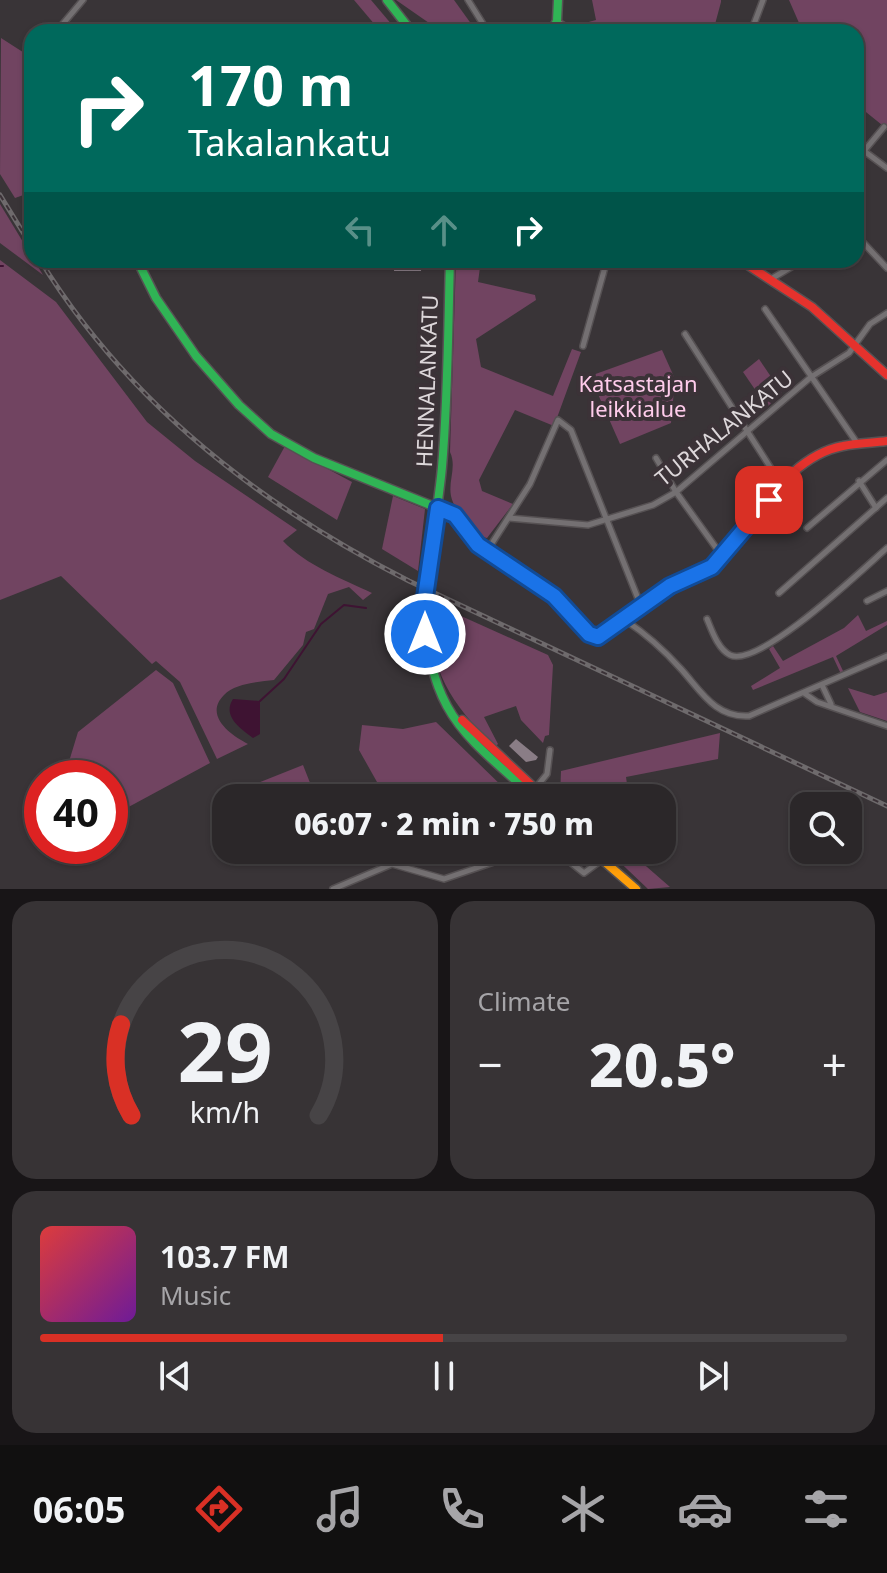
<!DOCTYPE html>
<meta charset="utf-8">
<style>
body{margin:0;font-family:"Noto Sans",sans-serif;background:#373335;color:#f1f3f6;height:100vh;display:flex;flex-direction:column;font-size:30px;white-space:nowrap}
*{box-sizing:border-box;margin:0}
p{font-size:26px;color:#a6a5a8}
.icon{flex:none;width:44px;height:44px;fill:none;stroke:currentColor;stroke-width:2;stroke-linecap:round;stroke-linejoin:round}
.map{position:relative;height:889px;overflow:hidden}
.sheet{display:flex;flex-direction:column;gap:12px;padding:12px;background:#181517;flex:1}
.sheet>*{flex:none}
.top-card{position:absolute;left:24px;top:24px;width:840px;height:244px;border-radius:24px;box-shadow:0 2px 6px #0004,0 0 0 2px #474446;background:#00695c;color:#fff;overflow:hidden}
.controls{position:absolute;left:790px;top:792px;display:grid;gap:16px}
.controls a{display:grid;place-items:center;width:72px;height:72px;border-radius:16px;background:#2b2729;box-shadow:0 2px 6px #0004,0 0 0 2px #474446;font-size:40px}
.speed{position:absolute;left:24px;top:760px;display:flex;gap:16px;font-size:40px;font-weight:700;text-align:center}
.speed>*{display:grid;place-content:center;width:104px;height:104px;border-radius:50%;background:#2b2729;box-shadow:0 2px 6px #0004,0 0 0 2px #474446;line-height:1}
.speed .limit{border:12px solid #d22;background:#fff;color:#111}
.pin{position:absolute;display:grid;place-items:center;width:68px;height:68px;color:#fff;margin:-34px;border-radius:16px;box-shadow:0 4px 12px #0006}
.me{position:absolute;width:88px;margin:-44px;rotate:0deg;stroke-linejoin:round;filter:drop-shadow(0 0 6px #0008)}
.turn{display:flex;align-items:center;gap:28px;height:168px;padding:0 32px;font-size:36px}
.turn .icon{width:104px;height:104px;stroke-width:2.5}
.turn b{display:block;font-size:56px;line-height:68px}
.lanes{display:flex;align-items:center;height:76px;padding:0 32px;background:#0003;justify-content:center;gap:40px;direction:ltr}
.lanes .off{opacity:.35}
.big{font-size:60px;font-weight:800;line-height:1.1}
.sheet .widget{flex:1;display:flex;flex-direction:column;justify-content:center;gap:12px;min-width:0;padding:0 28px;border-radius:24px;background:#373335}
.sheet .dial{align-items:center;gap:0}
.dial svg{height:208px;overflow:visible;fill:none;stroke:#474446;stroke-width:7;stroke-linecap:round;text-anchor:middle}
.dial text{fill:#f1f3f6;stroke:none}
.song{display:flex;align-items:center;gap:24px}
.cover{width:96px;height:96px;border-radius:12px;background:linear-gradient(135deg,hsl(0 70% 55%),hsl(280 70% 35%))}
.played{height:8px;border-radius:4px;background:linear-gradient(90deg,#d93025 50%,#474446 50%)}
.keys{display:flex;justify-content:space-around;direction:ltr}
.heat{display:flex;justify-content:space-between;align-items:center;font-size:44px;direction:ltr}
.sheet .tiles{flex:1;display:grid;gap:12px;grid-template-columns:1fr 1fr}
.widget:last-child{grid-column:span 2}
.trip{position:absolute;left:212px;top:784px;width:464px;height:80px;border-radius:24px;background:#2b2729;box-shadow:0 2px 6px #0004,0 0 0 2px #474446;font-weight:800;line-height:80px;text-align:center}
.tabs{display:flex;height:128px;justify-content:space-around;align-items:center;background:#111010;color:#a6a5a8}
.tabs .icon{width:56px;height:56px}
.tabs .current{color:#d93025}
.tabs b{font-size:36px;color:#f1f3f6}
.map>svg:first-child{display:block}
.green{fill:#714461}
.water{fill:#3e1332}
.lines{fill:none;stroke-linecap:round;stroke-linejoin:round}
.stream{stroke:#3e1332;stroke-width:2}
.building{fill:#8a7d86}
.street-casing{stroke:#565153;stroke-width:8}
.fast-casing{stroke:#565153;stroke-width:11}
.slow-casing{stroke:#565153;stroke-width:11}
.jam-casing{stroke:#565153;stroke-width:11}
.street{stroke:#747072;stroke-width:5}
.fast{stroke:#30b455;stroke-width:8}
.slow{stroke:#ff9f0a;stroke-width:8}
.jam{stroke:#e5322d;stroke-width:8}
.rail-casing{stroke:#6e6a6c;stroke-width:5}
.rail{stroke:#3b3237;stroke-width:2;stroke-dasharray:6;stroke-linecap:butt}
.route-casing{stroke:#114b97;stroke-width:20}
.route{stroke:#1a73e8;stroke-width:14}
.labels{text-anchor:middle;stroke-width:8;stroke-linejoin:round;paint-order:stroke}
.street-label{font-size:22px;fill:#ddd7da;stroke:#3b3237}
.park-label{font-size:22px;fill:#ffcceb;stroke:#3b3237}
</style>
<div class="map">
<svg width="887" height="889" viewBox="0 0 887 889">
<rect width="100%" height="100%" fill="#393437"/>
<g class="green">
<path d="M354,0H371L398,32H381Z"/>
<path d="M396,0H454L477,32H442Z"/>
<path d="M592,0H721V2L714,28L705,32H579L574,26L596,20Z"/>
<path d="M789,0H887V129L856,104V32H803Z"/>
<path d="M1,38L29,56L22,69L32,85V192L15,198L0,174Z"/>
<path d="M0,204L43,275L0,243Z"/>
<path d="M0,260L56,302L147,422L195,461L297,530L283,541C306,565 342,579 372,593L363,600L349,587L328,594L314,629L306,632L303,645L274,680C259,682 235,683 224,695C203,716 232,736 248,744L217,759L180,682L156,661L152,664L61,576L0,600Z"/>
<path d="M456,260H481L478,282L535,295L536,300L476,339L481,367L553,396L572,349L581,352L554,426L515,410L479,480L482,491L513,504L487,538C474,535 454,511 451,496C448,481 457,467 450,452Z"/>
<path d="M662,350L675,379L671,423L620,444L590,376Z"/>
<path d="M759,359L782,393L767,407L743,372Z"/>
<path d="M285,446L352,482L337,520L268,477Z"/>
<path d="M393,496L425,509L418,571L382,549Z"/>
<path d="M430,602L548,655L553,665L549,735L545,736L543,743L521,720L516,706L484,717L498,744L495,747C448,700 429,671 430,602Z"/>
<path d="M858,615L866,631L887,621V625L836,656L844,673L841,674L833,657L753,690L751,686L780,668L769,649L773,646L783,661L844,628Z"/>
<path d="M156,670L173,683L210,763L110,817V778H64L78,732Z"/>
<path d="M848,688L874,696L887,692V721L860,712Z"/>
<path d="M436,722L508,792L513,798H386L359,750L362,725L403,729Z"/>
<path d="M720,733L718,759L626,777L629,798H560L561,771Z"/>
<path d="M303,765L316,798H226V834L213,801Z"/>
<path d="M607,850H624L625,860H639L670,887L648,889Z"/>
</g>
<path class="water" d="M233,699L260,701V734L253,738C240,728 222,716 233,699Z"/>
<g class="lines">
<g class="stream">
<path d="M0,266H3"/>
<path d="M260,701L284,679L321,624L344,605L366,608"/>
</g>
</g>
<g class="building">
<path d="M395,260H422L421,271H394Z"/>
<path d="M516,739L538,757L536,760L526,762L509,746Z"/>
</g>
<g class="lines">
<defs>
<g id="street">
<path d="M468,0L488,32"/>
<path d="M557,21L574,32"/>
<path d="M56,32L83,0"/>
<path d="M751,32L763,0"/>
<path d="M856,145L887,168"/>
<path d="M864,151L884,127"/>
<path d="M856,235L887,268"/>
<path d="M771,279L803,260"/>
<path d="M765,309L857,443"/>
<path d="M685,334L781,484"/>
<path d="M583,346L607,260"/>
<path d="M656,458L676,492L722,556"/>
<path d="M859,481L876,508"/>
<path d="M509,518L588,525L653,505L676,492L811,377L849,353L870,324L887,313"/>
<path d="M807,528L887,460"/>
<path d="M487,551L530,484L558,420L571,430L641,606"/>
<path d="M779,593L887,498"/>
<path d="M867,601L887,591"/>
<path d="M707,619C712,631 718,649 730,655C759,669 864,568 887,548"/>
<path d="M625,620C646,634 664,650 681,669C701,691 715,718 749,716L887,656"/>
<path d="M822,685L831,704"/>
<path d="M804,693L817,702L887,726"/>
<path d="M534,790L547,774L550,750"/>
<path d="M555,850L584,873L603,859"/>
<path d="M333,889L392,864L444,879L529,850"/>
</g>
<g id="fast">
<path d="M387,0L412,32"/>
<path d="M551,32L557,21L558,0"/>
<path d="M137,260L156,298L196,356L239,405L271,434L314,458L455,515L478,545L554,596L593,636L608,632L670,586L712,567L746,526"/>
<path d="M450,260C448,329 448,398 442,467C435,546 407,631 447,706C467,743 505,769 535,798"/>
</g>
<path id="slow" d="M591,850L636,889"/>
<g id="jam">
<path d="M740,260L812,307L887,375"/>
<path d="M746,526C772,494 800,454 843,446C857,443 872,443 887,441"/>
<path d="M462,720L545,798"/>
</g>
</defs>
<use href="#street" class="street-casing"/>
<use href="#fast" class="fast-casing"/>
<use href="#slow" class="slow-casing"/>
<use href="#jam" class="jam-casing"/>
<use href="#street" class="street"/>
<use href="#fast" class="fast"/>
<use href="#slow" class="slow"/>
<use href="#jam" class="jam"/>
<defs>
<g id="rail">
<path d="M0,195L32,247"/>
<path d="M40,260C128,403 261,506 409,581L887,806"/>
</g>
</defs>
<use href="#rail" class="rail-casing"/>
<use href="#rail" class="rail"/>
</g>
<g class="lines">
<defs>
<path id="route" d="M425,634L424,604L438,508L455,515L478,545L554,596L589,634L598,637L670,586L712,567L769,500"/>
</defs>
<use href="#route" class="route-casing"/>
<use href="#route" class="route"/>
</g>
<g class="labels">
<g class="street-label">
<text transform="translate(427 381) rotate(-88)" y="8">HENNALANKATU</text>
<text transform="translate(724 428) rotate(-39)" y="8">TURHALANKATU</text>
</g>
<g class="park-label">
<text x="638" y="392">Katsastajan<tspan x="638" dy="25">leikkialue</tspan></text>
</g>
</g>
</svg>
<div class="controls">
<a><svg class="icon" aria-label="search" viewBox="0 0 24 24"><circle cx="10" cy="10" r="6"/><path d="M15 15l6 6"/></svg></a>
</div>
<div class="speed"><div class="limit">40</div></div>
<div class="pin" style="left:769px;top:500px;background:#d93025"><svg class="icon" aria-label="arrive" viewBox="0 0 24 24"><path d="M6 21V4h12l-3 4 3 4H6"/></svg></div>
<svg class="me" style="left:425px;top:634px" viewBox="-20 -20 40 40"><circle r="17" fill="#1a73e8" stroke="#fff" stroke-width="3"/><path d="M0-11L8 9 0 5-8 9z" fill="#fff"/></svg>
<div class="trip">06:07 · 2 min · 750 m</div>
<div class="top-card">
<div class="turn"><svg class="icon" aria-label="right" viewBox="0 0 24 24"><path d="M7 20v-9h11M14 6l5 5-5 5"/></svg><div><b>170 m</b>Takalankatu</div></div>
<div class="lanes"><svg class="icon off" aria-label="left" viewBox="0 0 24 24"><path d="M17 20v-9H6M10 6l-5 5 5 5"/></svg><svg class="icon off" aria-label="ahead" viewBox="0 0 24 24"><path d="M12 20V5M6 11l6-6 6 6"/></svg><svg class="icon" aria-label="right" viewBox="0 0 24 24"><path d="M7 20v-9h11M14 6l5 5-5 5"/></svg></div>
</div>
</div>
<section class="sheet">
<div class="tiles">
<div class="widget dial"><svg viewBox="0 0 100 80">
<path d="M14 69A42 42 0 1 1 86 69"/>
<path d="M14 69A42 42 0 0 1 10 34" stroke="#d93025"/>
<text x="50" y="56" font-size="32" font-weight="700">29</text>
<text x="50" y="72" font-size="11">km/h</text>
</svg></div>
<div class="widget"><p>Climate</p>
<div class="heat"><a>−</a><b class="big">20.5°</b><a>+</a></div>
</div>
<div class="widget">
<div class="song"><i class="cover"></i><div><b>103.7 FM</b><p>Music</p></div></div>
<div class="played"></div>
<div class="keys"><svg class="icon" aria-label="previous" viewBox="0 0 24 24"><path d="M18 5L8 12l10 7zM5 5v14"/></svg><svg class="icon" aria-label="pause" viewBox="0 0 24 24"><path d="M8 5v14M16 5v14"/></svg><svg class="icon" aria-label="next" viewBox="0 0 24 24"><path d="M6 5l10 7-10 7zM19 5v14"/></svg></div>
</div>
</div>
</section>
<nav class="tabs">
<b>06:05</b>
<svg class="icon current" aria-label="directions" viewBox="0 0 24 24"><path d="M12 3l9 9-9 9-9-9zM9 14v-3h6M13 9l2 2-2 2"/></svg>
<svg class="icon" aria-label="music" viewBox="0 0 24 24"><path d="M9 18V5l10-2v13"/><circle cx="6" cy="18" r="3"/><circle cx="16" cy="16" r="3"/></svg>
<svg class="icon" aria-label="phone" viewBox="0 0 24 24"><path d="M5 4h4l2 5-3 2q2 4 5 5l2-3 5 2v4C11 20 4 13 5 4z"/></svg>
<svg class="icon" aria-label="climate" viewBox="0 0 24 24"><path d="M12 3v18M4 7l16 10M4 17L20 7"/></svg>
<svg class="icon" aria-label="car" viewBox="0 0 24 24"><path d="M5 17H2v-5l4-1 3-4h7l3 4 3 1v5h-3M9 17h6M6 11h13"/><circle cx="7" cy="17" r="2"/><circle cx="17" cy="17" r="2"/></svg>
<svg class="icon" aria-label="filters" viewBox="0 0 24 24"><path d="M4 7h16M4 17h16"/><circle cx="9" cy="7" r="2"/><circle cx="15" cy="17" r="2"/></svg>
</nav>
